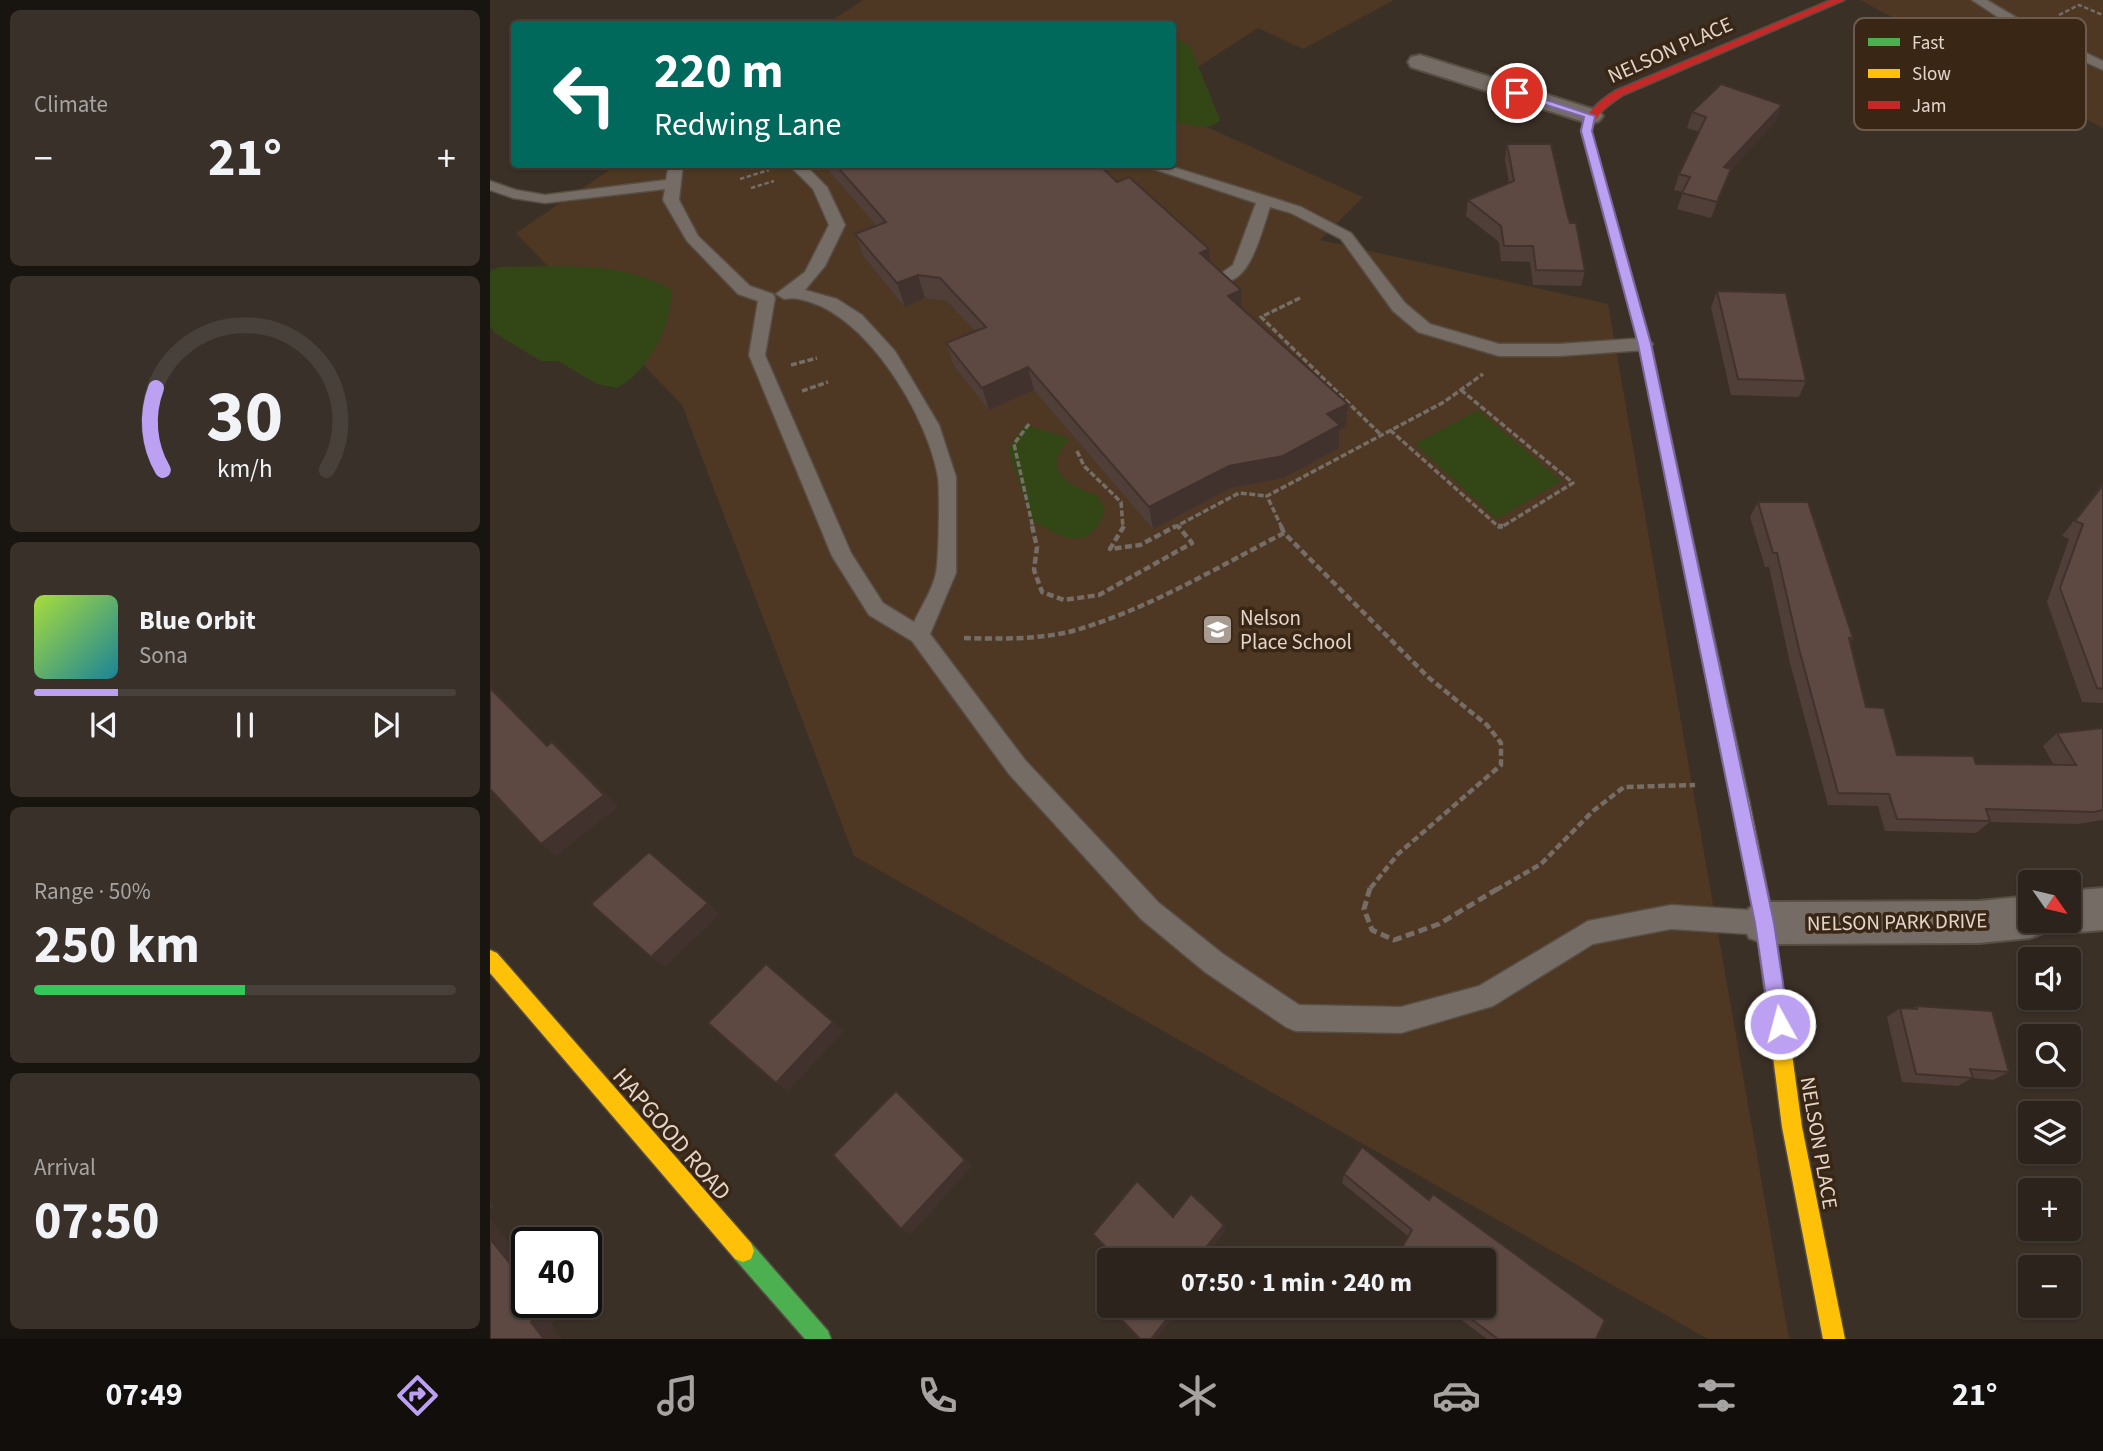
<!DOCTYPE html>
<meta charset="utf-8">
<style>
body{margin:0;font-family:"Source Sans 3",sans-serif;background:#383029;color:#f1f3f6;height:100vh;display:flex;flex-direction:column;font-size:26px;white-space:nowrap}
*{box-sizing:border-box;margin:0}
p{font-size:23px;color:#a6a4a3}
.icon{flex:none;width:38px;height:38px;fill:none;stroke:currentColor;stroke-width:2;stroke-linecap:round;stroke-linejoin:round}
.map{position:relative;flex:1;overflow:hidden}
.panel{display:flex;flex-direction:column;gap:10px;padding:10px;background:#18140f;width:490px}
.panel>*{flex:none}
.guide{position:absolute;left:21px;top:21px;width:665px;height:147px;border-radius:7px;box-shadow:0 2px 5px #0004,0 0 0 2px #48413b;background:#00695c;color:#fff;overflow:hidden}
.needle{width:46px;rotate:124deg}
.tools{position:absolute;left:1528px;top:870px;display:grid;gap:14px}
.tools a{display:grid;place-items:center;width:63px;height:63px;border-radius:7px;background:#2c241c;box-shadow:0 2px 5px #0004,0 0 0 2px #48413b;font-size:35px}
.speed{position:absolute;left:21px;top:1227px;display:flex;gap:14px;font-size:35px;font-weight:700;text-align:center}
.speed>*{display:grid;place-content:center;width:91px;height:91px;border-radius:50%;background:#2c241c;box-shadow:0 2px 5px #0004,0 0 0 2px #48413b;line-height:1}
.speed .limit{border:4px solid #111;border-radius:10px;background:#fff;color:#111}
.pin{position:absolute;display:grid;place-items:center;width:60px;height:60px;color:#fff;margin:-30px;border:4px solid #fff;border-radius:50%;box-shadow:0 2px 7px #0007}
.me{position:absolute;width:77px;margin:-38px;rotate:353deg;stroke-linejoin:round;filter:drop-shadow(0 0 5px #0008)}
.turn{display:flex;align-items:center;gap:24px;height:147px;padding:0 28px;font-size:32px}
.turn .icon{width:91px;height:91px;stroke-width:2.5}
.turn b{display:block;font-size:49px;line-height:60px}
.big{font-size:52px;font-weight:700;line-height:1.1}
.panel .widget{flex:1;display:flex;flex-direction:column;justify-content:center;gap:10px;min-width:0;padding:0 24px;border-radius:10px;background:#383029}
.panel .dial{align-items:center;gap:0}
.dial svg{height:182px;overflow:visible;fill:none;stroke:#48413b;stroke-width:7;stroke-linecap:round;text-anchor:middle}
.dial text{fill:#f1f3f6;stroke:none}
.song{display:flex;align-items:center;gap:21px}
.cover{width:84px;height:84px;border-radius:10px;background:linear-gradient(135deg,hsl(80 70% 55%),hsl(190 70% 35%))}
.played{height:7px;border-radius:4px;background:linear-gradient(90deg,#bca0f2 20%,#48413b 20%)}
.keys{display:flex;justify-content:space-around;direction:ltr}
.heat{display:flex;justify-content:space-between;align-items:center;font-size:38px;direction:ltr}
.charge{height:10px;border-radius:5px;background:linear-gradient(90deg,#34c759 50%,#48413b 0)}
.trip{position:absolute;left:607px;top:1248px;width:399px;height:70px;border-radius:7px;background:#2c241c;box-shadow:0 2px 5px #0004,0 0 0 2px #48413b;font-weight:700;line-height:70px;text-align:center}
.tab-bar{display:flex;height:112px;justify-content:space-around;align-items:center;background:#120e0b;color:#a6a4a3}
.tab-bar .icon{width:49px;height:49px}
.tab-bar .current{color:#bca0f2}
.tab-bar b{font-size:32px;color:#f1f3f6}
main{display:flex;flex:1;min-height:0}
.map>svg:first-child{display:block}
.built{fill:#4e3823}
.green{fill:#334616}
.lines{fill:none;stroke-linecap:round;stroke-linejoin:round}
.lane-casing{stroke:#574e44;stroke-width:3}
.street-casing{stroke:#574e44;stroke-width:4}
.fast-casing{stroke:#574e44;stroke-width:3}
.slow-casing{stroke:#574e44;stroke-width:3}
.jam-casing{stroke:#574e44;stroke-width:3}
.path-far3{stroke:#756d66;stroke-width:2.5;stroke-dasharray:4.5 2.5;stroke-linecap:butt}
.path-far2{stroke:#756d66;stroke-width:3.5;stroke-dasharray:6 2.5;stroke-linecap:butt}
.path-far1{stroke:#756d66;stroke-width:4.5;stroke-dasharray:7 3.5;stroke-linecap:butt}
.path{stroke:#756d66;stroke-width:5;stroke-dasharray:9 4.5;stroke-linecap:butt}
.lane{fill:#746c65;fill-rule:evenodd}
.street{fill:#746c65;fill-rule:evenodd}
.fast{fill:#4caf50;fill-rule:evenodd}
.slow{fill:#ffc107;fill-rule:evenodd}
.jam{fill:#c62828;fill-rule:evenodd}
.wall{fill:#503e39}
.shaded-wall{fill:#41322e}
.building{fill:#5d4842;stroke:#41322e;stroke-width:2}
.route{fill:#bca0f2;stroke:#7a689d;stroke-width:2}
.labels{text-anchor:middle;stroke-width:7;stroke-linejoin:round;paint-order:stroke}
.street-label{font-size:21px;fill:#e2d5cb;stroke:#392615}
.poi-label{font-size:21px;fill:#e2d5cb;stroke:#392615;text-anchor:start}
.near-street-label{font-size:24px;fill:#e2d5cb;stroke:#392615}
.key{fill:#392615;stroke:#6c5b4c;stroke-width:2}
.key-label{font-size:19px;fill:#e2d5cb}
</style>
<main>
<section class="panel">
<div class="widget"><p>Climate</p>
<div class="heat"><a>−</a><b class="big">21°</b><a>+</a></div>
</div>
<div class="widget dial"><svg viewBox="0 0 100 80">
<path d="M14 69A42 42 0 1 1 86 69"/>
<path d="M14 69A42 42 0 0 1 11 33" stroke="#bca0f2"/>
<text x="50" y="56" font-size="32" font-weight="700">30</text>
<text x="50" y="72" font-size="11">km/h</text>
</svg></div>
<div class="widget">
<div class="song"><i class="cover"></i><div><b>Blue Orbit</b><p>Sona</p></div></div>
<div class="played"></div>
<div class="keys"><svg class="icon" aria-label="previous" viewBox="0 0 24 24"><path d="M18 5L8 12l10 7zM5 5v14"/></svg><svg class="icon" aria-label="pause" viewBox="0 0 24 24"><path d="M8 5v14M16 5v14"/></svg><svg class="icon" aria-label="next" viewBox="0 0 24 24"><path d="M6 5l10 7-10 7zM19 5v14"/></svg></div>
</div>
<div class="widget"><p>Range · 50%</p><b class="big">250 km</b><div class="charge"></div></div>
<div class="widget"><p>Arrival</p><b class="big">07:50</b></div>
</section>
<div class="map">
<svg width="1613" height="1339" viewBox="0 0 1613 1339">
<rect width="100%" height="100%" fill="#3b3026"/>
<g class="built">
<path d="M373,0H904L813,49L768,28L683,83L682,24H337Z"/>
<path d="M1370,0H1613V128Z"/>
<path d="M683,112L873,197L830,240L1118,304L1299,1339H1218L364,856L192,405L26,233L127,165L682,164Z"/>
</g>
<g class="green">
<path d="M683,36L700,46L730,120C719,133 698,124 683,121Z"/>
<path d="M10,267C69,267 128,260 181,289C183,324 159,371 127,388L107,384L68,361H51L5,333L0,326V271Z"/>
<path d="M988,410L1071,481L1007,519L925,444Z"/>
<path d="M534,425C549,430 567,432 580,440C548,470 580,486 608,496L615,510C599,555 574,538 542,521L518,449Z"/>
</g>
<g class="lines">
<defs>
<g id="lane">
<path d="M1482,0H1497L1544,28L1613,61V70L1534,34Z"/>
<path d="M179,164H193L189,200L208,236L260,286L283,294L285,298L275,355L361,553L393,603L424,622C431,607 443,589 446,573C449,560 450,490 448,477C438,417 379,320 320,302C310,299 304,297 294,299L286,294L315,272L339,225L323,189L298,164H314L337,187L355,225L335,266L315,290L347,299L372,315L405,351L449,425L466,477V573L440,634L535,760L669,903L733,954L809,1005L911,1007L989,986L1098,921L1181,905L1275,911L1284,915L1287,923L1284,931L1275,935L1181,929L1103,944L1003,1006L911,1033L805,1031L796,1027L715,972L651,919L519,774L422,641L379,615L342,556L259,355L268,301L248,294L197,241L173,200L175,189L55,203L23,198L0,190V181L26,190L55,195L176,180Z"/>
<path d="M649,164H673L780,197L811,207L861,233L915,303L940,324L1009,344H1069L1155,338L1163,344L1155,350L1069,356H1009L928,332L903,311L851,239L801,213L780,207C772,229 760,289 728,281L726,277L743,265L766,203Z"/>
</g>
<g id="street">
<path d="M930,55L1109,111L1113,116L1109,121L1100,124L1091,121L921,67L918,62L921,57Z"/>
<path d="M1613,888V930L1578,933L1562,927L1560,922L1556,932L1540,938L1489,943L1275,944L1259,938L1253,923L1259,908L1275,902L1489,901L1540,896V920H1578V891Z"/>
</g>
<g id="fast">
<path d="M1181,466L1188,471L1259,800L1256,805L1250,808L1244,805L1241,800L1174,471Z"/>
<path d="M253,1240L261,1243L338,1331L341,1339H315L245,1259L242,1251L245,1243Z"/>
</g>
<g id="slow">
<path d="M1250,792L1256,795L1259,800L1284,923L1312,1127L1355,1339H1333L1292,1127L1266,923L1241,800L1244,795Z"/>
<path d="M0,950L7,953L261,1243L264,1251L261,1259L253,1262L245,1259L0,973Z"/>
</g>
<path id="jam" d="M1341,0H1354L1133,95C1118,105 1106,113 1101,131L1161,344L1188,471L1181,476L1176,475L1149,344L1091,131C1096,112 1109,101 1125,91Z"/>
</defs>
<use href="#lane" class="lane-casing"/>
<use href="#street" class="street-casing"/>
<use href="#fast" class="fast-casing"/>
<use href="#slow" class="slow-casing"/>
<use href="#jam" class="jam-casing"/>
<g class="path-far3">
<path d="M1569,15L1589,5L1613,15"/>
<path d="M250,179L279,170"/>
<path d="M261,188L284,181"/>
</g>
<g class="path-far2">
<path d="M810,298L771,317L891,435"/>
<path d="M301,365L327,358"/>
<path d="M971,390L1083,483L1010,528"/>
<path d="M312,391L338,382"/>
<path d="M539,424L524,444L543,528"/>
<path d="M900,430L1010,528"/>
<path d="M587,451L594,466L631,502L633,528"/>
<path d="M687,525L689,528"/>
<path d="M683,528L749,493L777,496"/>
<path d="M792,528L777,496L954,402L993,374"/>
</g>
<g class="path-far1">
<path d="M542,526L547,547L544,570L552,592L574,600L609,595L702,543L688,526"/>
<path d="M634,526L620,549L650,545L686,526"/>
<path d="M791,526L794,533"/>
<path d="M1008,526H1013"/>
<path d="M474,638C514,639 558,640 596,627C665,605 730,566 794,533L938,677L997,725L1011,743V765L908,854L879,890"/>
<path d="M1006,890L1051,864L1103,811L1134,787L1205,785"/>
</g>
<path class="path" d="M880,888L874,909L882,930L904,940L949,924L1009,888"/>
<use href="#lane" class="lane"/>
<use href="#street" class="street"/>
<use href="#fast" class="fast"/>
<use href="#slow" class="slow"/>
<use href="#jam" class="jam"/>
</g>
<g class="wall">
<path d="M1202,112L1286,121L1241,170L1221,218L1187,209L1193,192L1184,190L1189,174L1209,132L1197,128Z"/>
<path d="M1017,144L1077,213L1095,271L1091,286L1043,285L1040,262L1011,261L1009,242L976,216L978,200L1019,183L1015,160Z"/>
<path d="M333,164H608L627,182L719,249L720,263L752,309L856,427L849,430V448L793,478L741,488L663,529L544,390L499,410L464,366L456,343L485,331L457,301L435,298L415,307L374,257L365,234L386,225Z"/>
<path d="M1227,291L1316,381L1309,397L1241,395L1221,307Z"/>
<path d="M1613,483V703L1592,702L1557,602L1579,539L1572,536Z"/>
<path d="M1268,502L1363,638L1360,642L1376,707L1407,755L1486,764L1564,765L1553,746L1567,733L1613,728V820L1588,824L1500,822L1486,833L1395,831L1388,806L1338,805L1300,663L1279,567H1275L1260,517Z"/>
<path d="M1426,1006L1519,1072L1503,1080L1482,1078L1468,1086L1412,1082L1397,1017L1410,1008L1421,1009Z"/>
<path d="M854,1174L1106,1339H997L953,1306H994L918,1236L852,1183Z"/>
</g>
<g class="shaded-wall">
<path d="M1292,105L1286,121L1241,170L1221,218L1227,202L1234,167Z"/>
<path d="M719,249L721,273L710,253Z"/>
<path d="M428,275L435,298L415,307L407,283Z"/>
<path d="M751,290L752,314L738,296Z"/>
<path d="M538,367L544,390L499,410L492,388Z"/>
<path d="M858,404L856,427L849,430V448L793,478L741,488L663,529L659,507Z"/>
<path d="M0,686L71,759L57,746L0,688Z"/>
<path d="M62,742L77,755L128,807L66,856L51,844Z"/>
<path d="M218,903L230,914L175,967L161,957Z"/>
<path d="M288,974L354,1031L298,1091L286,1083Z"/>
<path d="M406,1091L416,1099L482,1166L421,1234L411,1229Z"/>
<path d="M0,1200L5,1206L0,1211Z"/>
<path d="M0,1219L37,1264V1284L0,1239Z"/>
<path d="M734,1225L736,1230L712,1260H706Z"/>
<path d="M51,1302H68L75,1311L61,1324L72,1339H54L41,1322Z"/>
<path d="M687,1306H692L666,1339H661Z"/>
</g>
<g class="building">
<path d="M1231,84L1292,105L1234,167L1241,169L1227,202L1192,193L1200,177L1189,174L1216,117L1202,112Z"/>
<path d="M1017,144H1061L1077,213L1080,223H1086L1095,271L1046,270L1043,246H1014L1011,226L978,200L1024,181Z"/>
<path d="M345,164H608L627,182L639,177L719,249L710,253L751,290L738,296L858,404L837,414L850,425L793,456L739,466L659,507L538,367L492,388L456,343L496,327L450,278L428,275L407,283L365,234L396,222Z"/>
<path d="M1227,291L1296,293L1316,381L1248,379Z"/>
<path d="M1613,485V689L1607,688L1570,588L1593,524L1585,521Z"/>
<path d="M1268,502H1318L1363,638H1359L1376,707L1394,708L1407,755L1483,756L1486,764L1586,765L1567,733L1613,728V810L1604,812L1496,809L1500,821L1407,819L1399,794L1348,793L1309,649L1287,553H1283Z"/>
<path d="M0,688L57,746L62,742L114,795L51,844L0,789Z"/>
<path d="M159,852L218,903L161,957L101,904Z"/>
<path d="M276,964L343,1022L286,1083L218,1023Z"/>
<path d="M1426,1006L1502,1011L1519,1072L1480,1069L1483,1078L1426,1074L1410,1008L1427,1009Z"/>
<path d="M406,1091L475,1160L411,1229L343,1155Z"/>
<path d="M872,1147L939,1200L943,1194L1115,1320L1106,1339H1008L964,1306H994V1260H905L922,1230L854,1174Z"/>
<path d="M647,1181L683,1217L701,1194L734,1225L706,1260H628L603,1234Z"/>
<path d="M0,1239L37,1284V1302H51L56,1308L41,1322L54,1339H0Z"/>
<path d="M620,1292V1306H687L661,1339H650L613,1300Z"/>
</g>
<path class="route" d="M1027,90L1105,116L1102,131L1161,344L1284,923L1299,1024L1296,1031L1290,1034L1283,1031L1280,1024L1265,923L1148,344L1091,131L1094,117L1024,95L1022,93Z"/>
<defs>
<symbol id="school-square" viewBox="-11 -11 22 22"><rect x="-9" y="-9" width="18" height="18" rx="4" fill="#a89b91" stroke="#392615"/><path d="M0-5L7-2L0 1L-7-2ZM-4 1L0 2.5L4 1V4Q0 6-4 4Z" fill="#fff"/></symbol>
</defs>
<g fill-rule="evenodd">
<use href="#school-square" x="710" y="612" width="35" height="35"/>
</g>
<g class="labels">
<g class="street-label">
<text transform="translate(1180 50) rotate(-24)" y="7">NELSON PLACE</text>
<text transform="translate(1407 922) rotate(-1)" y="7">NELSON PARK DRIVE</text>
<text transform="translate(1329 1143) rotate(80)" y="7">NELSON PLACE</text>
</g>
<g class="poi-label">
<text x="750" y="625">Nelson<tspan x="750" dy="24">Place School</tspan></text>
</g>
<g class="near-street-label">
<text transform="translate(182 1134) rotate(49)" y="8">HAPGOOD ROAD</text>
</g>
</g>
<rect x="1364" y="18" width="232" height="112" rx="10" class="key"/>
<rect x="1378" y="38" width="32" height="8" fill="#4caf50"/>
<rect x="1378" y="69" width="32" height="9" fill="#ffc107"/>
<rect x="1378" y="101" width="32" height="8" fill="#c62828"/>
<g class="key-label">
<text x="1422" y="49">Fast</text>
<text x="1422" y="80">Slow</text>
<text x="1422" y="112">Jam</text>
</g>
</svg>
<div class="tools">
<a><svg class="needle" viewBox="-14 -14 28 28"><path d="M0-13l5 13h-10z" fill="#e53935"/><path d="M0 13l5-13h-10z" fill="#a6a4a3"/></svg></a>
<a><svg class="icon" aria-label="sound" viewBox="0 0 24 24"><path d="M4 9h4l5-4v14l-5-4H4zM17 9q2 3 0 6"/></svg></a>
<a><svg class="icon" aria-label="search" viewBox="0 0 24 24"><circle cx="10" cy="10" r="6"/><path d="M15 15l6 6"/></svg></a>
<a><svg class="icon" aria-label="layers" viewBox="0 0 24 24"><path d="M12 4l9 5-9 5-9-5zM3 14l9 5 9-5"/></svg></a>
<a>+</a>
<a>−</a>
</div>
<div class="speed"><div class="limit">40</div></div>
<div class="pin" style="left:1027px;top:93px;background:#d93025"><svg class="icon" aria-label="arrive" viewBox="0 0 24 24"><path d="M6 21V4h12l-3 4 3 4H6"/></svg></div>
<svg class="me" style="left:1290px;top:1024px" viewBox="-20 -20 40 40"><circle r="17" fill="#bca0f2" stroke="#fff" stroke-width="3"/><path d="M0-11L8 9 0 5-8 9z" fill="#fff"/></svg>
<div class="trip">07:50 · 1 min · 240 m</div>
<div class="guide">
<div class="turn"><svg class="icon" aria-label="left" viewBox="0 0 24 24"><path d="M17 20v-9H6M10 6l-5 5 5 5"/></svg><div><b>220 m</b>Redwing Lane</div></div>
</div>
</div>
</main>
<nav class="tab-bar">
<b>07:49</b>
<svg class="icon current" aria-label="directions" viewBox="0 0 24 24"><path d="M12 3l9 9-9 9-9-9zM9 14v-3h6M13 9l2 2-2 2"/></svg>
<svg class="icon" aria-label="music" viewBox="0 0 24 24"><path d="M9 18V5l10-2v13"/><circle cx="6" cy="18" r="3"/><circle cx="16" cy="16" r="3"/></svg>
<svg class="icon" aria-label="phone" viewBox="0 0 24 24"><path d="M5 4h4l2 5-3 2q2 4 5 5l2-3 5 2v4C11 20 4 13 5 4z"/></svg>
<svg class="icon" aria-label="climate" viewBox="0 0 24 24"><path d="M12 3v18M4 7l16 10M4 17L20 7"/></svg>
<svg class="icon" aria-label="car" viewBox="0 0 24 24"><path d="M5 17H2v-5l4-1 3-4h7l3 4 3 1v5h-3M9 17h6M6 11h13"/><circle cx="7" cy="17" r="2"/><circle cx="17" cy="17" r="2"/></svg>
<svg class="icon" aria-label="filters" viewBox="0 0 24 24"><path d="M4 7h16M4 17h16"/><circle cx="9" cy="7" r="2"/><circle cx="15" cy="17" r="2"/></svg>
<b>21°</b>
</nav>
